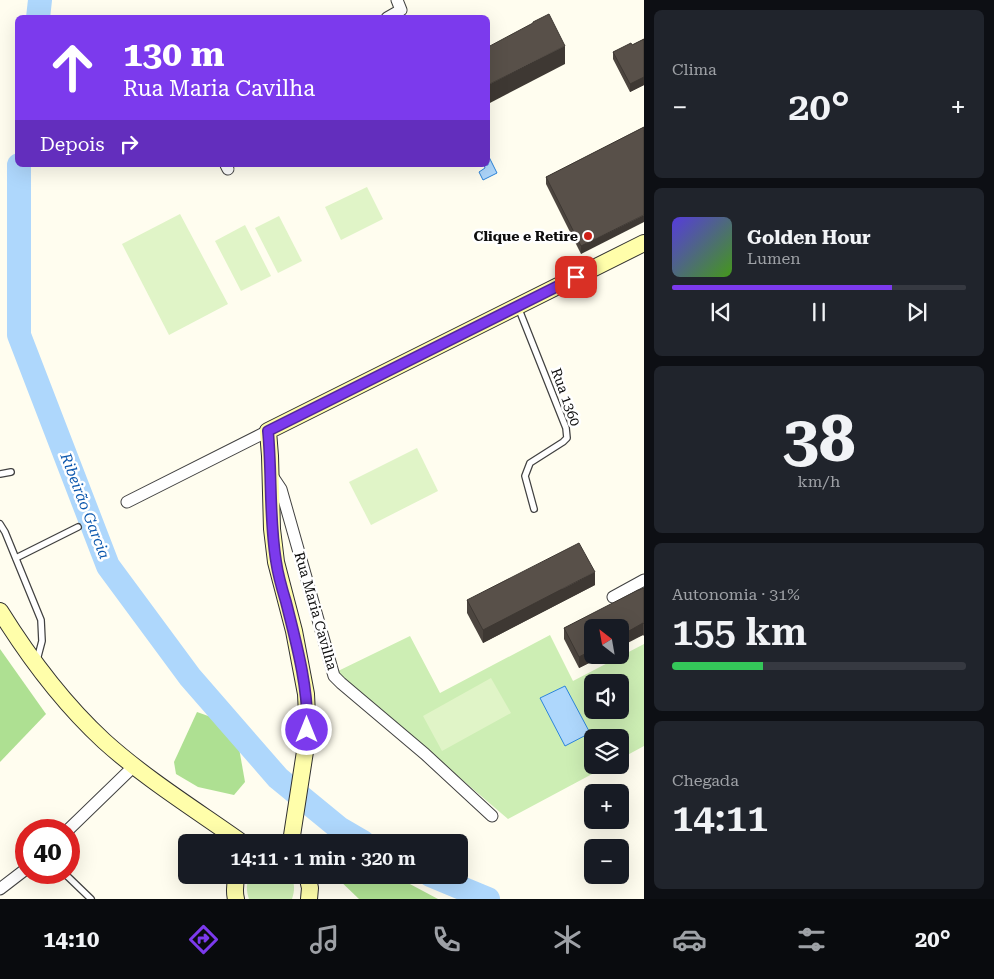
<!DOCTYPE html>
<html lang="pt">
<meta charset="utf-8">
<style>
body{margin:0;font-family:"Roboto Serif",serif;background:#20242c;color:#f1f3f6;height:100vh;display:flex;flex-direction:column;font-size:19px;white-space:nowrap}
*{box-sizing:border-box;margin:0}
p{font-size:16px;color:#9ea1a6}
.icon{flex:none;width:28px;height:28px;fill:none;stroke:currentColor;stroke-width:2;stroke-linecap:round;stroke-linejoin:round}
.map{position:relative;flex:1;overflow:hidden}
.details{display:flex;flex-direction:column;gap:10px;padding:10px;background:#0d0f14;width:350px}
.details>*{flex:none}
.guide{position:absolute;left:15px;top:15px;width:475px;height:152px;border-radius:8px;box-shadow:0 5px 20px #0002;background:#7c3aed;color:#fff;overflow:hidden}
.needle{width:32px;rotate:329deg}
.buttons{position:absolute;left:584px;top:619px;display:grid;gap:10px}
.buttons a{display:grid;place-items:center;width:45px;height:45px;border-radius:8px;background:#171b24;box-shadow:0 5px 20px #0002;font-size:25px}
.speed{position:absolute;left:15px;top:819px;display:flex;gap:10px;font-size:25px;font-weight:700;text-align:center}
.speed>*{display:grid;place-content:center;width:65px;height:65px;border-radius:50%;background:#171b24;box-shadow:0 5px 20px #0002;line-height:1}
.speed .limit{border:8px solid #d22;background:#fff;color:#111}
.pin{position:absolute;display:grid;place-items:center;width:42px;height:42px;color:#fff;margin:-21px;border-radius:10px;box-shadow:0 2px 8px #0006}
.me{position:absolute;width:55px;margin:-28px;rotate:0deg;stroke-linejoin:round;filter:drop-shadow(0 0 4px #0008)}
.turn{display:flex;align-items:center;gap:18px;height:105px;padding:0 25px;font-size:22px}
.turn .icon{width:65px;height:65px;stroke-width:2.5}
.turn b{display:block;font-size:35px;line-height:42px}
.then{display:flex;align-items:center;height:48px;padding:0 25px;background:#0003;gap:10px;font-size:19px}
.big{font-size:38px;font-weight:600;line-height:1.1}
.details .widget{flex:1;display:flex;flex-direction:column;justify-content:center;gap:8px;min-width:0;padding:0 18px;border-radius:8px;background:#20242c}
.details .dial{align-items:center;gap:0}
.dial b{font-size:65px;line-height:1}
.song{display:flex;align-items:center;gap:15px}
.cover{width:60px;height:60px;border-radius:8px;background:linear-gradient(135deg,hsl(250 70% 55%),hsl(100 70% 35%))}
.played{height:5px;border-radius:2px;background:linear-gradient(90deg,#7c3aed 75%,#363941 75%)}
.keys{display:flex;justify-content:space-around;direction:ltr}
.heat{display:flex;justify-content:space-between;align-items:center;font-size:28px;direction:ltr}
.charge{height:8px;border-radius:4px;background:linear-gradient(90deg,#34c759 31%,#363941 0)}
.trip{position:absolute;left:178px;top:834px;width:290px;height:50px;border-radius:8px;background:#171b24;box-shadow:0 5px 20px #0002;font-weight:600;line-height:50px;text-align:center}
.tabs{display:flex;height:80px;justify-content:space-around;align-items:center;background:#090b0e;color:#9ea1a6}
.tabs .icon{width:35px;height:35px}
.tabs .on{color:#7c3aed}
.tabs b{font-size:22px;color:#f1f3f6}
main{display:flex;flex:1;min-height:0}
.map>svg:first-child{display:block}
.green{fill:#cdeeb4;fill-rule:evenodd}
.forest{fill:#aee092}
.pitch{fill:#e0f4c7}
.water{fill:#aed7fc;stroke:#2d85db}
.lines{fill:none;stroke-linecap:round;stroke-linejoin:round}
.river{stroke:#aed7fc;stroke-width:24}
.lane-casing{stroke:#414141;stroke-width:8}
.street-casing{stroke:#414141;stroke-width:13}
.secondary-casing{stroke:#303030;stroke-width:18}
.lane{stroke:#fff;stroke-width:5.5}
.street{stroke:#fff;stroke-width:11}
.secondary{stroke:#fffeaa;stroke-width:16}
.wall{fill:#4c453f}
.shaded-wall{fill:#3e3833}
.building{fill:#585049;stroke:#3e3833}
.route-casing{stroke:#51269a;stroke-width:12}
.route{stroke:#7c3aed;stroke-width:9}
.poi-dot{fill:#cd2017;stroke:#fff;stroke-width:2}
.labels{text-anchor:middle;stroke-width:5;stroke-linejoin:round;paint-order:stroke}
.poi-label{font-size:14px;font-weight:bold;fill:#0e0e0e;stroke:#fff;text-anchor:end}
.street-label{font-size:14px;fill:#0e0e0e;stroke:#fff}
.water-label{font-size:15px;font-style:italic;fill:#0a56ad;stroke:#fff}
</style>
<main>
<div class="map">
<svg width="644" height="899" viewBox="0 0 644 899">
<rect width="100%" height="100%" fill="#fffdef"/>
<g class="green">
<path d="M550,635L573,681L644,644V746L620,759V738H592V765H609L508,819L336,672L410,636L440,693ZM592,682H620V710H592Z"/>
<path d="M250,875H290C295,883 295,890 292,899H249C246,891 246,883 250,875Z"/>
</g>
<g class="forest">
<path d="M0,649L46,714L0,762Z"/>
<path d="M197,712L211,717L239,748L245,782L234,795L198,787L176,774L174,762Z"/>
<path d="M334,875H393L438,899H359Z"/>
</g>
<g class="pitch">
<path d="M367,187L383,219L341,240L325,207Z"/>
<path d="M180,214L228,304L169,335L122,244Z"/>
<path d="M279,216L302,261L278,273L255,228Z"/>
<path d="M245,225L271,276L241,291L215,241Z"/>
<path d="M417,448L438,491L371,525L349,482Z"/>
<path d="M491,678L511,713L442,751L423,716Z"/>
</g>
<g class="water">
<path d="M488,155L497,173L483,180L479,172L485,168L484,165H488Z"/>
<path d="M565,686L590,733L565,746L540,698Z"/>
</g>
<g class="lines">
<g class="river">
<path d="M38,18L40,0"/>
<path d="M19,165V335L108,566L190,677L278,778L339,828L363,842"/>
<path d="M430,875L488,899"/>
</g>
<defs>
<g id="lane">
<path d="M518,307L566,428L567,438L563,442L530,463L525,476L534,509"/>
<path d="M0,474L11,472"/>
<path d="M0,524L5,532L41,620L42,641L37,660"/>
<path d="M16,558L78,527"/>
<path d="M63,872L91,899"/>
</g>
<g id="street">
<path d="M387,18L401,10L397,0"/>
<path d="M226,165L228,169"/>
<path d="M271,474L281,489L334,676L341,683L425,754L492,816"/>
<path d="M127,502L268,431"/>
<path d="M613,597L644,580"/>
<path d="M68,830L134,766"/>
<path d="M0,889L26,869"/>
</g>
<g id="secondary">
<path d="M0,611C28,656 65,705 104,741C146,779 196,810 241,842"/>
<path d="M291,842L306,745L307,715L306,694L294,631L276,562L272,529L270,456L268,431L644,243"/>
<path d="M307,875L310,888L309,899"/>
<path d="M236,899C234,891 235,883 237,875"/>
</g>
</defs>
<use href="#lane" class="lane-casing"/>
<use href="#street" class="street-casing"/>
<use href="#secondary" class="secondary-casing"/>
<use href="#lane" class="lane"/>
<use href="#street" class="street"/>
<use href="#secondary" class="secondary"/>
</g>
<g class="wall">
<path d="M644,39V85L630,92L613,59V52L632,45Z"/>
<path d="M644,127L581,254L546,184V177Z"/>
<path d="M595,585L483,643L467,613V600Z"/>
<path d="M644,588V636L643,635L592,655H605L579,668L564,639V628Z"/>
</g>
<g class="shaded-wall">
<path d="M565,46V64L488,104V85Z"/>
<path d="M644,77V85L630,92V84Z"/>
<path d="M644,215V222L581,254V246Z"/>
<path d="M595,572V585L483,643V630Z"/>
<path d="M643,623V635L620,647V636Z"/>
<path d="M592,650V655H605L579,668V657Z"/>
</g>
<g class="building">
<path d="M549,14L565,46L488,85V47L533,23V22Z"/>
<path d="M644,39V77L630,84L613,52L631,43L632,45Z"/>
<path d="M644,127V215L581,246L546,177Z"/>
<path d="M579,543L595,572L483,630L467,600Z"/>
<path d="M644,588V624L643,623L620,636V628H592V650L579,657L564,628L638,590H639Z"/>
</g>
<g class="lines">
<defs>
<path id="route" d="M307,730C309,689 296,642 286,602C282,589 278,575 276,561C269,518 272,474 268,431L576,277"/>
</defs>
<use href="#route" class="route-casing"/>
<use href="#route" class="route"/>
</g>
<circle class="poi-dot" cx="588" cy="236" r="5"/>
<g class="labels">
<g class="poi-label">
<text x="578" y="241">Clique e Retire</text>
</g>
<g class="street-label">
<text transform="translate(566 397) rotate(70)" y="5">Rua 1360</text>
<text transform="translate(316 611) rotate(74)" y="5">Rua Maria Cavilha</text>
</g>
<g class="water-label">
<text transform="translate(85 506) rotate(69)" y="5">Ribeirão Garcia</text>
</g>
</g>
</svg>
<div class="buttons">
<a><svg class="needle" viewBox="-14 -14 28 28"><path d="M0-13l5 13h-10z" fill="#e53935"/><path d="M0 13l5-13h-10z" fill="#9ea1a6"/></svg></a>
<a><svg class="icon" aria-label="sound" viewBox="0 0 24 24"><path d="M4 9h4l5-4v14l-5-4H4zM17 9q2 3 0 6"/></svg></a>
<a><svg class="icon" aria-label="layers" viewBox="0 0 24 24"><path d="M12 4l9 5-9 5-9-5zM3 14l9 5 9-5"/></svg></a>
<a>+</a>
<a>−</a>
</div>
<div class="speed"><div class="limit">40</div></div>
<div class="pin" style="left:576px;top:277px;background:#d93025"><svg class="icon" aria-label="arrive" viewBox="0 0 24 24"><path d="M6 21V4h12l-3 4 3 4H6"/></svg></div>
<svg class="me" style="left:307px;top:730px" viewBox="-20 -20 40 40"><circle r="17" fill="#7c3aed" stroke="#fff" stroke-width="3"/><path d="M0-11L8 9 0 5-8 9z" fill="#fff"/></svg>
<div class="trip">14:11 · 1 min · 320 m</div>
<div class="guide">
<div class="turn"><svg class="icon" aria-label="ahead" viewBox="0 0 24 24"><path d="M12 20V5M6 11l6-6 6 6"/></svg><div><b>130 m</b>Rua Maria Cavilha</div></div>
<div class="then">Depois<svg class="icon" aria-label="right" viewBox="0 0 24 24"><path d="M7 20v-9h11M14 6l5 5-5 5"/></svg></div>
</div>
</div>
<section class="details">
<div class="widget"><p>Clima</p>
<div class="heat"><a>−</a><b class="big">20°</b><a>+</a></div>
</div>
<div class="widget">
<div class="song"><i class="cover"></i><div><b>Golden Hour</b><p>Lumen</p></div></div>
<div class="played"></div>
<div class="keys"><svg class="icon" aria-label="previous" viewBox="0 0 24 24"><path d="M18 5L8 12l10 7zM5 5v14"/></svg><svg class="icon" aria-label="pause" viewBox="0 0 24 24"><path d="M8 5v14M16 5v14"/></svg><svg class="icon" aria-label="next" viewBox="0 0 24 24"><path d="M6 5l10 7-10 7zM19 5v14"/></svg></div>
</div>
<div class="widget dial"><b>38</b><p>km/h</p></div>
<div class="widget"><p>Autonomia · 31%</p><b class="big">155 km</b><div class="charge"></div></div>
<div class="widget"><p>Chegada</p><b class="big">14:11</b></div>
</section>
</main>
<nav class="tabs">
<b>14:10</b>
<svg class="icon on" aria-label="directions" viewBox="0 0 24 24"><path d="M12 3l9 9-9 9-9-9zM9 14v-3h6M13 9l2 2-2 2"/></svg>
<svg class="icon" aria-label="music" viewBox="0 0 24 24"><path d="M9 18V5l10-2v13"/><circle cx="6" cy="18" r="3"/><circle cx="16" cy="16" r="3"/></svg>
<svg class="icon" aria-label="phone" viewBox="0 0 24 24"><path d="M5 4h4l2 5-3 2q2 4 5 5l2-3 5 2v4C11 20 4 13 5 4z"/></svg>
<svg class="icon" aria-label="climate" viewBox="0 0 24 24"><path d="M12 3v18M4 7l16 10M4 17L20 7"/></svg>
<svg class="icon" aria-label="car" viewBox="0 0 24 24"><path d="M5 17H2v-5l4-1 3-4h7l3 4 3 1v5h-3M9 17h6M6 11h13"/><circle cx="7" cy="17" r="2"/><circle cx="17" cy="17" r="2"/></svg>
<svg class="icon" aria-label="filters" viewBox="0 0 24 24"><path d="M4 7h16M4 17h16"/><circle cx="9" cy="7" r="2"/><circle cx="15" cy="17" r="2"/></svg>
<b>20°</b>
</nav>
